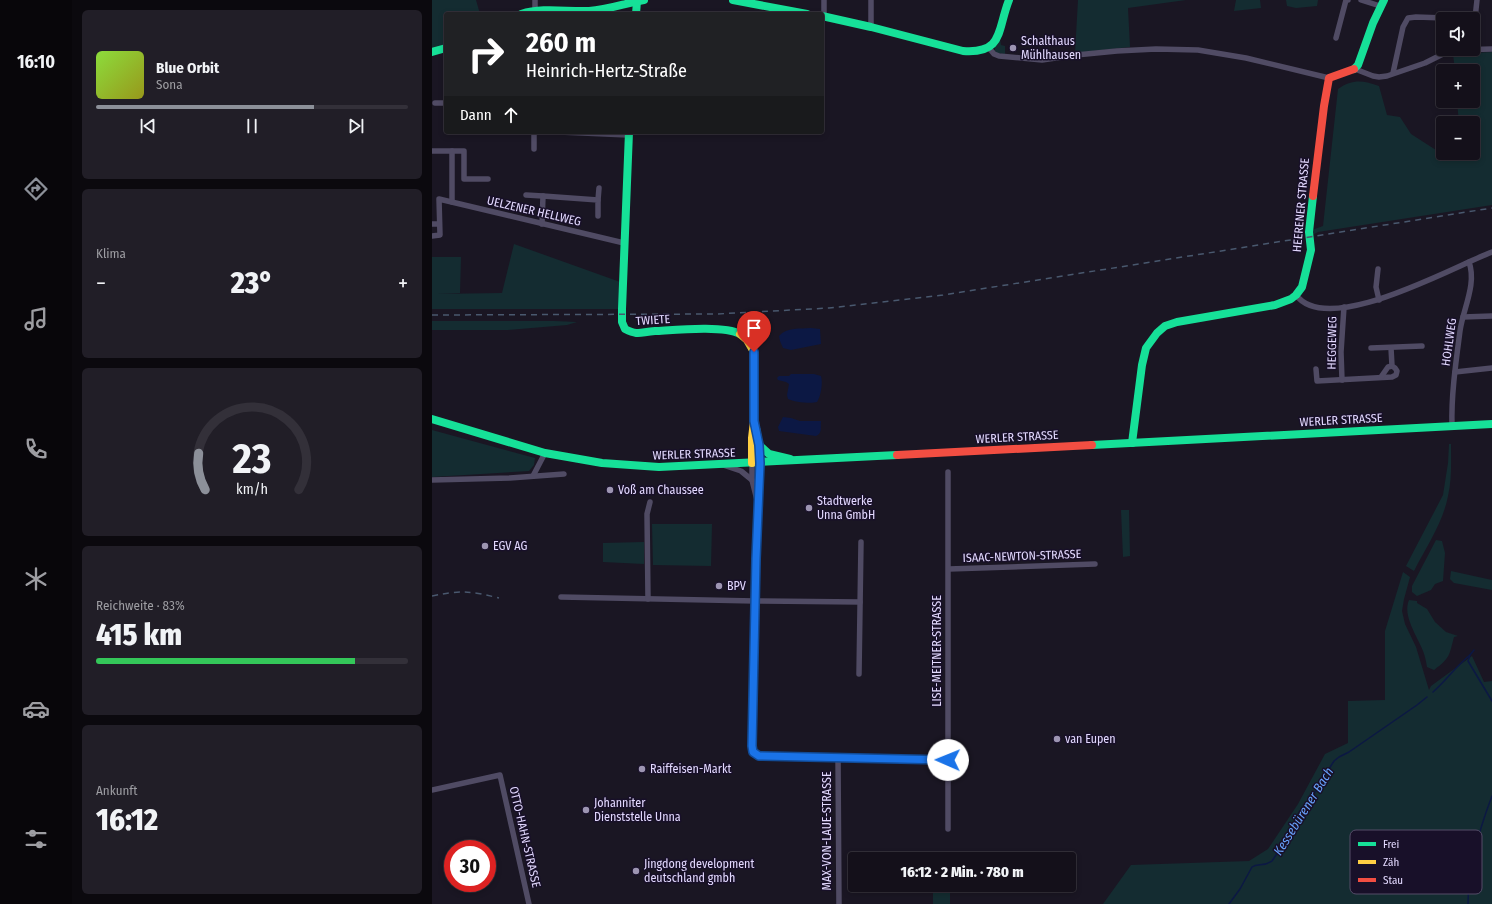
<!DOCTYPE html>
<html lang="de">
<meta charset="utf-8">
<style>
body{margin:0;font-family:"Fira Sans Condensed",sans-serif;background:#211e27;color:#f1f3f6;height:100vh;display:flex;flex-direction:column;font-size:15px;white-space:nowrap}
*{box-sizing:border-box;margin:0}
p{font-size:13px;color:#9d9da2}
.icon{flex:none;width:22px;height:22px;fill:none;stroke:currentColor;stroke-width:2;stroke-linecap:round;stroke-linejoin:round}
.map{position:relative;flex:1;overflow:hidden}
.sheet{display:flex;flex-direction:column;gap:10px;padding:10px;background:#0b090e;width:360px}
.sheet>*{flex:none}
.banner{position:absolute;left:12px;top:12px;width:380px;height:122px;border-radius:4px;box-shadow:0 2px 6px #0003,0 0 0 1px #333039;background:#202124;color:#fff;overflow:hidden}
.tools{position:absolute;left:1004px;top:12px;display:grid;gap:8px}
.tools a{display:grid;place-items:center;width:44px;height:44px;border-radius:4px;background:#14101a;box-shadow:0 2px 6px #0003,0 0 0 1px #333039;font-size:20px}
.speed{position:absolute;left:12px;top:840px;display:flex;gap:8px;font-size:20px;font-weight:700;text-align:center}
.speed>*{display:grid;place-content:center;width:52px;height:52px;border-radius:50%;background:#14101a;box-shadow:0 2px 6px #0003,0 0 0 1px #333039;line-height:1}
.speed .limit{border:6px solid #d22;background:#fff;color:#111}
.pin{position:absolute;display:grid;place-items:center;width:34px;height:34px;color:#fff;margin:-41px -17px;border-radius:50% 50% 50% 0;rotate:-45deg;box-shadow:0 0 4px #0007}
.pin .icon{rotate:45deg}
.me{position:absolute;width:44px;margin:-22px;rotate:271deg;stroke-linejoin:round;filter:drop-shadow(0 0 3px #0008)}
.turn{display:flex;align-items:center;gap:14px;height:84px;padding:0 16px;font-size:18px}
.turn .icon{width:52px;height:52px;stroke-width:2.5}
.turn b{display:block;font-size:28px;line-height:34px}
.then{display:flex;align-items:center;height:38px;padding:0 16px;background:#0003;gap:8px;font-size:15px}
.big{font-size:30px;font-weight:800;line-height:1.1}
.sheet .widget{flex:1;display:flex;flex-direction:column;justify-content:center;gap:6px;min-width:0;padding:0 14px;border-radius:6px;background:#211e27}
.sheet .dial{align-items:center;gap:0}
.dial svg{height:104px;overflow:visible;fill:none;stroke:#333039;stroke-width:7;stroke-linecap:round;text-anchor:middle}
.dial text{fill:#f1f3f6;stroke:none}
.song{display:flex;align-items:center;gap:12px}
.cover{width:48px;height:48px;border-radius:6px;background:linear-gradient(135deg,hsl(90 70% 55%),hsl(60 70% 35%))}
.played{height:4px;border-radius:2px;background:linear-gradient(90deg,#8c9099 70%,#333039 70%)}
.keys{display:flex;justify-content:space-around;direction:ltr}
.heat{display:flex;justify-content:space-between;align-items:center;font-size:22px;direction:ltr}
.charge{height:6px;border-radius:3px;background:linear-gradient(90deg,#34c759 83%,#333039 0)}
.trip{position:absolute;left:416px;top:852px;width:228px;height:40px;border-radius:4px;background:#14101a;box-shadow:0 2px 6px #0003,0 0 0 1px #333039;font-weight:800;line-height:40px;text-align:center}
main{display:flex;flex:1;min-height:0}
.tabs{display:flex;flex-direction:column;width:72px;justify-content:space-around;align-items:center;background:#08060a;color:#9d9da2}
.tabs .icon{width:28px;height:28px}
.tabs .current{color:#8c9099}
.tabs b{font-size:18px;color:#f1f3f6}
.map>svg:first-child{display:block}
.green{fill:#142c31}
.water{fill:#0c1844}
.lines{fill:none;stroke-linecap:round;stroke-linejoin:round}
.stream{stroke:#0c1844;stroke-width:1.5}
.street{stroke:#504b64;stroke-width:5.5}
.fast{stroke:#16e098;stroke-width:8}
.slow{stroke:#ffcf43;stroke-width:8}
.jam{stroke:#f24e42;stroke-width:8}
.rail{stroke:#49586e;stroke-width:1.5;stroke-dasharray:6 5;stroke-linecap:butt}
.route-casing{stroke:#114b97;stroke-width:10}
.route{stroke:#1a73e8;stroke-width:7}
.poi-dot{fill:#9d95b2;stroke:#181029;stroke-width:1.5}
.labels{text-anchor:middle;stroke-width:3;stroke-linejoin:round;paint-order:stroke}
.poi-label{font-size:12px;fill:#e3d9ff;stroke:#181029;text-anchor:start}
.street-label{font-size:12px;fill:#e3d9ff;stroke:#181029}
.water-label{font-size:13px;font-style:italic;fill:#68a2fd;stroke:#181029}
.key{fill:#181029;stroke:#554c69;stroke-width:1}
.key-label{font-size:11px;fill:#e3d9ff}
</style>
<main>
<nav class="tabs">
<b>16:10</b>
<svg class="icon current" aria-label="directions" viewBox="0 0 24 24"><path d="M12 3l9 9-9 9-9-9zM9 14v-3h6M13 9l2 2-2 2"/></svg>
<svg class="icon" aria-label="music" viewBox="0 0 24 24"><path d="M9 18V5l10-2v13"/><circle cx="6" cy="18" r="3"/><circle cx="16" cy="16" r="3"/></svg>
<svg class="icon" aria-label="phone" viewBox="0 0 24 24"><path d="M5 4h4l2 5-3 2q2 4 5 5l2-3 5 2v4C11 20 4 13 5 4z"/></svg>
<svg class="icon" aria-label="climate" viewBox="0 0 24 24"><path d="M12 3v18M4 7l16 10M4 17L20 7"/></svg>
<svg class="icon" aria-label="car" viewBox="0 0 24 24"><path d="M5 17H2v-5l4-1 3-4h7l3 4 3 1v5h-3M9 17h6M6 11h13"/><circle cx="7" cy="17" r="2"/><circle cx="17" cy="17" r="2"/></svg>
<svg class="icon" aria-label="filters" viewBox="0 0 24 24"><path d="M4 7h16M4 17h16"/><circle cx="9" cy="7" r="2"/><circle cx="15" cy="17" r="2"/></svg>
</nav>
<section class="sheet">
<div class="widget">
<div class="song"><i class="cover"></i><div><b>Blue Orbit</b><p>Sona</p></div></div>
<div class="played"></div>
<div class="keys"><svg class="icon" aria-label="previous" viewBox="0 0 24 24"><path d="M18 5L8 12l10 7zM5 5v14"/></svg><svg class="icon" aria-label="pause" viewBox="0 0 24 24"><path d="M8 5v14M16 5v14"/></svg><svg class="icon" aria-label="next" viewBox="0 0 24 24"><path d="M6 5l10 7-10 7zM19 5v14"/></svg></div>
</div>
<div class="widget"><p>Klima</p>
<div class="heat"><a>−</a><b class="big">23°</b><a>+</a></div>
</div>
<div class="widget dial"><svg viewBox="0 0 100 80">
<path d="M14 69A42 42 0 1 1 86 69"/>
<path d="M14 69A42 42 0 0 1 9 41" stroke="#8c9099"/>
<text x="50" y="56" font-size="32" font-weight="700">23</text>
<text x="50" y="72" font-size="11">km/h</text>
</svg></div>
<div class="widget"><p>Reichweite · 83%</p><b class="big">415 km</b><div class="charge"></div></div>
<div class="widget"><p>Ankunft</p><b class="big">16:12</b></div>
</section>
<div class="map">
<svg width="1060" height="904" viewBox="0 0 1060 904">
<rect width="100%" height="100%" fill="#1a1623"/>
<g class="green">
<path d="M0,0H44L48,14H14V48L0,52Z"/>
<path d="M646,0H754L696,8L698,47L643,53Z"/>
<path d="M804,0H828L829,8L802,11Z"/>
<path d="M854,0H886L885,6L864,8L855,6Z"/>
<path d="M568,39L569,45L573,46V54L565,53L563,51V47Z"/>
<path d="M1060,52V205L886,232L880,235V230L891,226L906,89C920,79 931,80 947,86L955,115L968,117L979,134L1007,152L1011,147V153H1041V123H1027L1025,101H1041V71H1023L1021,54Z"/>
<path d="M82,244L191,283L190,309H0V257H29L28,293L5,294L70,293Z"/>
<path d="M0,321H122L145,322L135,325L76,330H0Z"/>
<path d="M0,430L103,458L102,465L97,471L0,477Z"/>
<path d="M1017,444H1019C1019,461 1020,479 1016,496C1011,523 994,547 982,571L974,566L1011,495L1016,463Z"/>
<path d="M689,510H697L698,556L691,557Z"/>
<path d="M220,524H280L279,566L221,565Z"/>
<path d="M1004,540L1010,541L1013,553L1011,581L1003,584L999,590L985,596L980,592V586Z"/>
<path d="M212,542V564L171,562V543Z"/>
<path d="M1019,571L1060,580V590L1022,583L1018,579Z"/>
<path d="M971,572L978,577L972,599L970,611L973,624L984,647L997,690L999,686L1040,656L1052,682L1060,681V904H671L699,865L817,861L836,849L866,804L893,754L916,743V701L953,700V631Z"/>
<path d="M977,600L985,601V603L995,609L1003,622L1014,632L1026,636L1022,637C1017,656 1018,658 1002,670L995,667C994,661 993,656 991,651C986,637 970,616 977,600Z"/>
<rect x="501" y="885" width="17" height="19"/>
</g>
<g class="water">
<path d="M379,328L388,329L389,344L359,350L351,348L348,341L347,336C355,327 368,329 379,328Z"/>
<path d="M359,374H382L389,376C391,383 389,396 385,402C379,404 362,402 356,399L355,395L357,384L354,382L346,380L345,378L347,376H357Z"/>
<path d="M351,417L359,418L368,421H389C388,427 391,433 384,436L347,431L346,427Z"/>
</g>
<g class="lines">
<g class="stream">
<path d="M1042,650L1038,655L1036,661L1060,701"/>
<path d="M1001,692C1014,681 1024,666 1038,655"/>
<path d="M797,904L808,889L820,867C826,863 831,867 840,861L872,813L888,783L902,761L907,757L917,752L985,705L995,697"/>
<path d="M1036,904C1036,867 1047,830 1060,796"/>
</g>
<g class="street">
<path d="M103,0V10"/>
<path d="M929,0L948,6"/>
<path d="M392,17V0"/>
<path d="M439,27V0"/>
<path d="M1041,37L1045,0"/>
<path d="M904,38L914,0H916"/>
<path d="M557,48L562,54L567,56L610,60L644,55L685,51L724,49L766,50L814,58L897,78"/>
<path d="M923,69L941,76L947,77L955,76L993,63L1013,53L1023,50L1060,49"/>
<path d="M961,73L971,27L976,18L984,17L1013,18"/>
<path d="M3,103H14"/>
<path d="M127,132L196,135"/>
<path d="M102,149V132"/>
<path d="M0,151H20V202"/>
<path d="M20,151H32V179H56"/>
<path d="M94,195L111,196"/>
<path d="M166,200L167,188"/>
<path d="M0,224H7"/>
<path d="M110,224L111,196L166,200V216"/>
<path d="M0,236L8,235L7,199L192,243"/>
<path d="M946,269L944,287L947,300"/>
<path d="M864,295C896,338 1022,266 1060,252"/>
<path d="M1031,317L1060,316"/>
<path d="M939,348L990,346"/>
<path d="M884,369L885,381L960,377L964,375L965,371L963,368L960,366L959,348"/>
<path d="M1023,372L1060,368"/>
<path d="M949,377L956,367L960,366"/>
<path d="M910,380L909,352L912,307"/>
<path d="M1020,426C1019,396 1024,361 1028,331C1031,309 1045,284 1037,262"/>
<path d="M320,463V480L325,500"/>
<path d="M328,463L324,559L320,746L321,752L327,756L516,760"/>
<path d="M291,465L309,471L320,480"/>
<path d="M101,476L113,453"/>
<path d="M0,480L78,478L132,474"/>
<path d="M517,569L663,564"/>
<path d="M129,597L323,601L428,602"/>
<path d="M216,599L215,514L218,502"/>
<path d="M427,674L429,542"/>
<path d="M406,757L407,904"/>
<path d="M0,790L68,775L97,904"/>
<path d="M516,829V472"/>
</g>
<g class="fast">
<path d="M301,0L375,14"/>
<path d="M89,14C112,7 134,12 157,11C176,10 194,3 212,0"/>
<path d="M204,14L205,1"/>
<path d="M390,16L439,27L531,51C572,54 565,30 577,0"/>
<path d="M0,52L14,48"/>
<path d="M922,69L926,65L941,23L952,0"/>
<path d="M197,132L190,309V322L193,329C207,336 208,332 223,331C242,330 292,325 308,334"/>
<path d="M0,419L113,453L170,463L227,467L465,455"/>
<path d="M700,443L710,365L714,348L725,333L733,326L745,322L843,305L859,299L864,295L870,287L879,250L877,232L881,196"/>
<path d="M327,445L337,454L358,459"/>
<path d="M660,445L1060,424"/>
</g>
<g class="slow">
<path d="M308,334L315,340L322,352V421L320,438V463"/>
<path d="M324,428L327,445L328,463"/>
</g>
<g class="jam">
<path d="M881,196L892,106L897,78L922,69"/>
<path d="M465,455L660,445"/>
</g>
<g class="rail">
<path d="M0,315L285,314L397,308L511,295L1060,208"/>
<path d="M0,596C29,590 38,591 67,598"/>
</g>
</g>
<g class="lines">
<defs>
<path id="route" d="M322,352V421L327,445L328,463L324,559L320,746L321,752L327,756L516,760"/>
</defs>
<use href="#route" class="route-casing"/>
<use href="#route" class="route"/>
</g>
<g class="poi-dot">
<circle cx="581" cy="48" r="4"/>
<circle cx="178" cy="490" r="4"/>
<circle cx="377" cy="508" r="4"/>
<circle cx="53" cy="546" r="4"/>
<circle cx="287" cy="586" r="4"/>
<circle cx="625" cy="739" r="4"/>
<circle cx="210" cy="769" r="4"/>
<circle cx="154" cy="810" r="4"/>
<circle cx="204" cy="871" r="4"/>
</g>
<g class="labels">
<g class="poi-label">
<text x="589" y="45">Schalthaus<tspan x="589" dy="14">Mühlhausen</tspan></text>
<text x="186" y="494">Voß am Chaussee</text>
<text x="385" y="505">Stadtwerke<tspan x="385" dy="14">Unna GmbH</tspan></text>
<text x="61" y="550">EGV AG</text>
<text x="295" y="590">BPV</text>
<text x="633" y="743">van Eupen</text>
<text x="218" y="773">Raiffeisen-Markt</text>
<text x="162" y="807">Johanniter<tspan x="162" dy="14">Dienststelle Unna</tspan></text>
<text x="212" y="868">Jingdong development<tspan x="212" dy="14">deutschland gmbh</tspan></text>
</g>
<g class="street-label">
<text transform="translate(869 205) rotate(-85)" y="4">HEERENER STRASSE</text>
<text transform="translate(102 211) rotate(13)" y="4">UELZENER HELLWEG</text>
<text transform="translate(221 320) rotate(-4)" y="4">TWIETE</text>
<text transform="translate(1017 342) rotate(-82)" y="4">HOHLWEG</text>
<text transform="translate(900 343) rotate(-89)" y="4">HEGGEWEG</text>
<text transform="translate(909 420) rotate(-3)" y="4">WERLER STRASSE</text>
<text transform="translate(585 437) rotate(-3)" y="4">WERLER STRASSE</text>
<text transform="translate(262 454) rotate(-2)" y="4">WERLER STRASSE</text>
<text transform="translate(590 556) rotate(-2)" y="4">ISAAC-NEWTON-STRASSE</text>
<text transform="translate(505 651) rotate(-90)" y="4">LISE-MEITNER-STRASSE</text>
<text transform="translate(395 831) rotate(-90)" y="4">MAX-VON-LAUE-STRASSE</text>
<text transform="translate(93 837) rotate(77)" y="4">OTTO-HAHN-STRASSE</text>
</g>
<g class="water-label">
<text transform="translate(871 811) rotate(-58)" y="5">Kessebürener Bach</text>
</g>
</g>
<rect x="918" y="830" width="132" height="64" rx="6" class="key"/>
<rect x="926" y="842" width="18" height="4" fill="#16e098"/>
<rect x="926" y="860" width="18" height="4" fill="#ffcf43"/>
<rect x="926" y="878" width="18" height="4" fill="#f24e42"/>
<g class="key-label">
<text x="951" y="848">Frei</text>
<text x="951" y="866">Zäh</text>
<text x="951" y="884">Stau</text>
</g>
</svg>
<div class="tools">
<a><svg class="icon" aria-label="sound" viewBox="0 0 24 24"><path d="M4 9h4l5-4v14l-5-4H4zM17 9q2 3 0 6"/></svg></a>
<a>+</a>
<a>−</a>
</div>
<div class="speed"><div class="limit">30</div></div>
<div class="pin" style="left:322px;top:352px;background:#d93025"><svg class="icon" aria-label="arrive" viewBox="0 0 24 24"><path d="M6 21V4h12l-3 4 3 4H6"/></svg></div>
<svg class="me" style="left:516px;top:760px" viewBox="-20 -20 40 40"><circle r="19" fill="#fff"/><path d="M0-13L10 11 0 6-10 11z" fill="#1a73e8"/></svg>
<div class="trip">16:12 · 2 Min. · 780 m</div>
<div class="banner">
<div class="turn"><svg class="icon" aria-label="right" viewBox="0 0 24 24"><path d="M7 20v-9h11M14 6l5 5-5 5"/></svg><div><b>260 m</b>Heinrich-Hertz-Straße</div></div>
<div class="then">Dann<svg class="icon" aria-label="ahead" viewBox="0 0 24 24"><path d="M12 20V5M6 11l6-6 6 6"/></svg></div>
</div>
</div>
</main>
